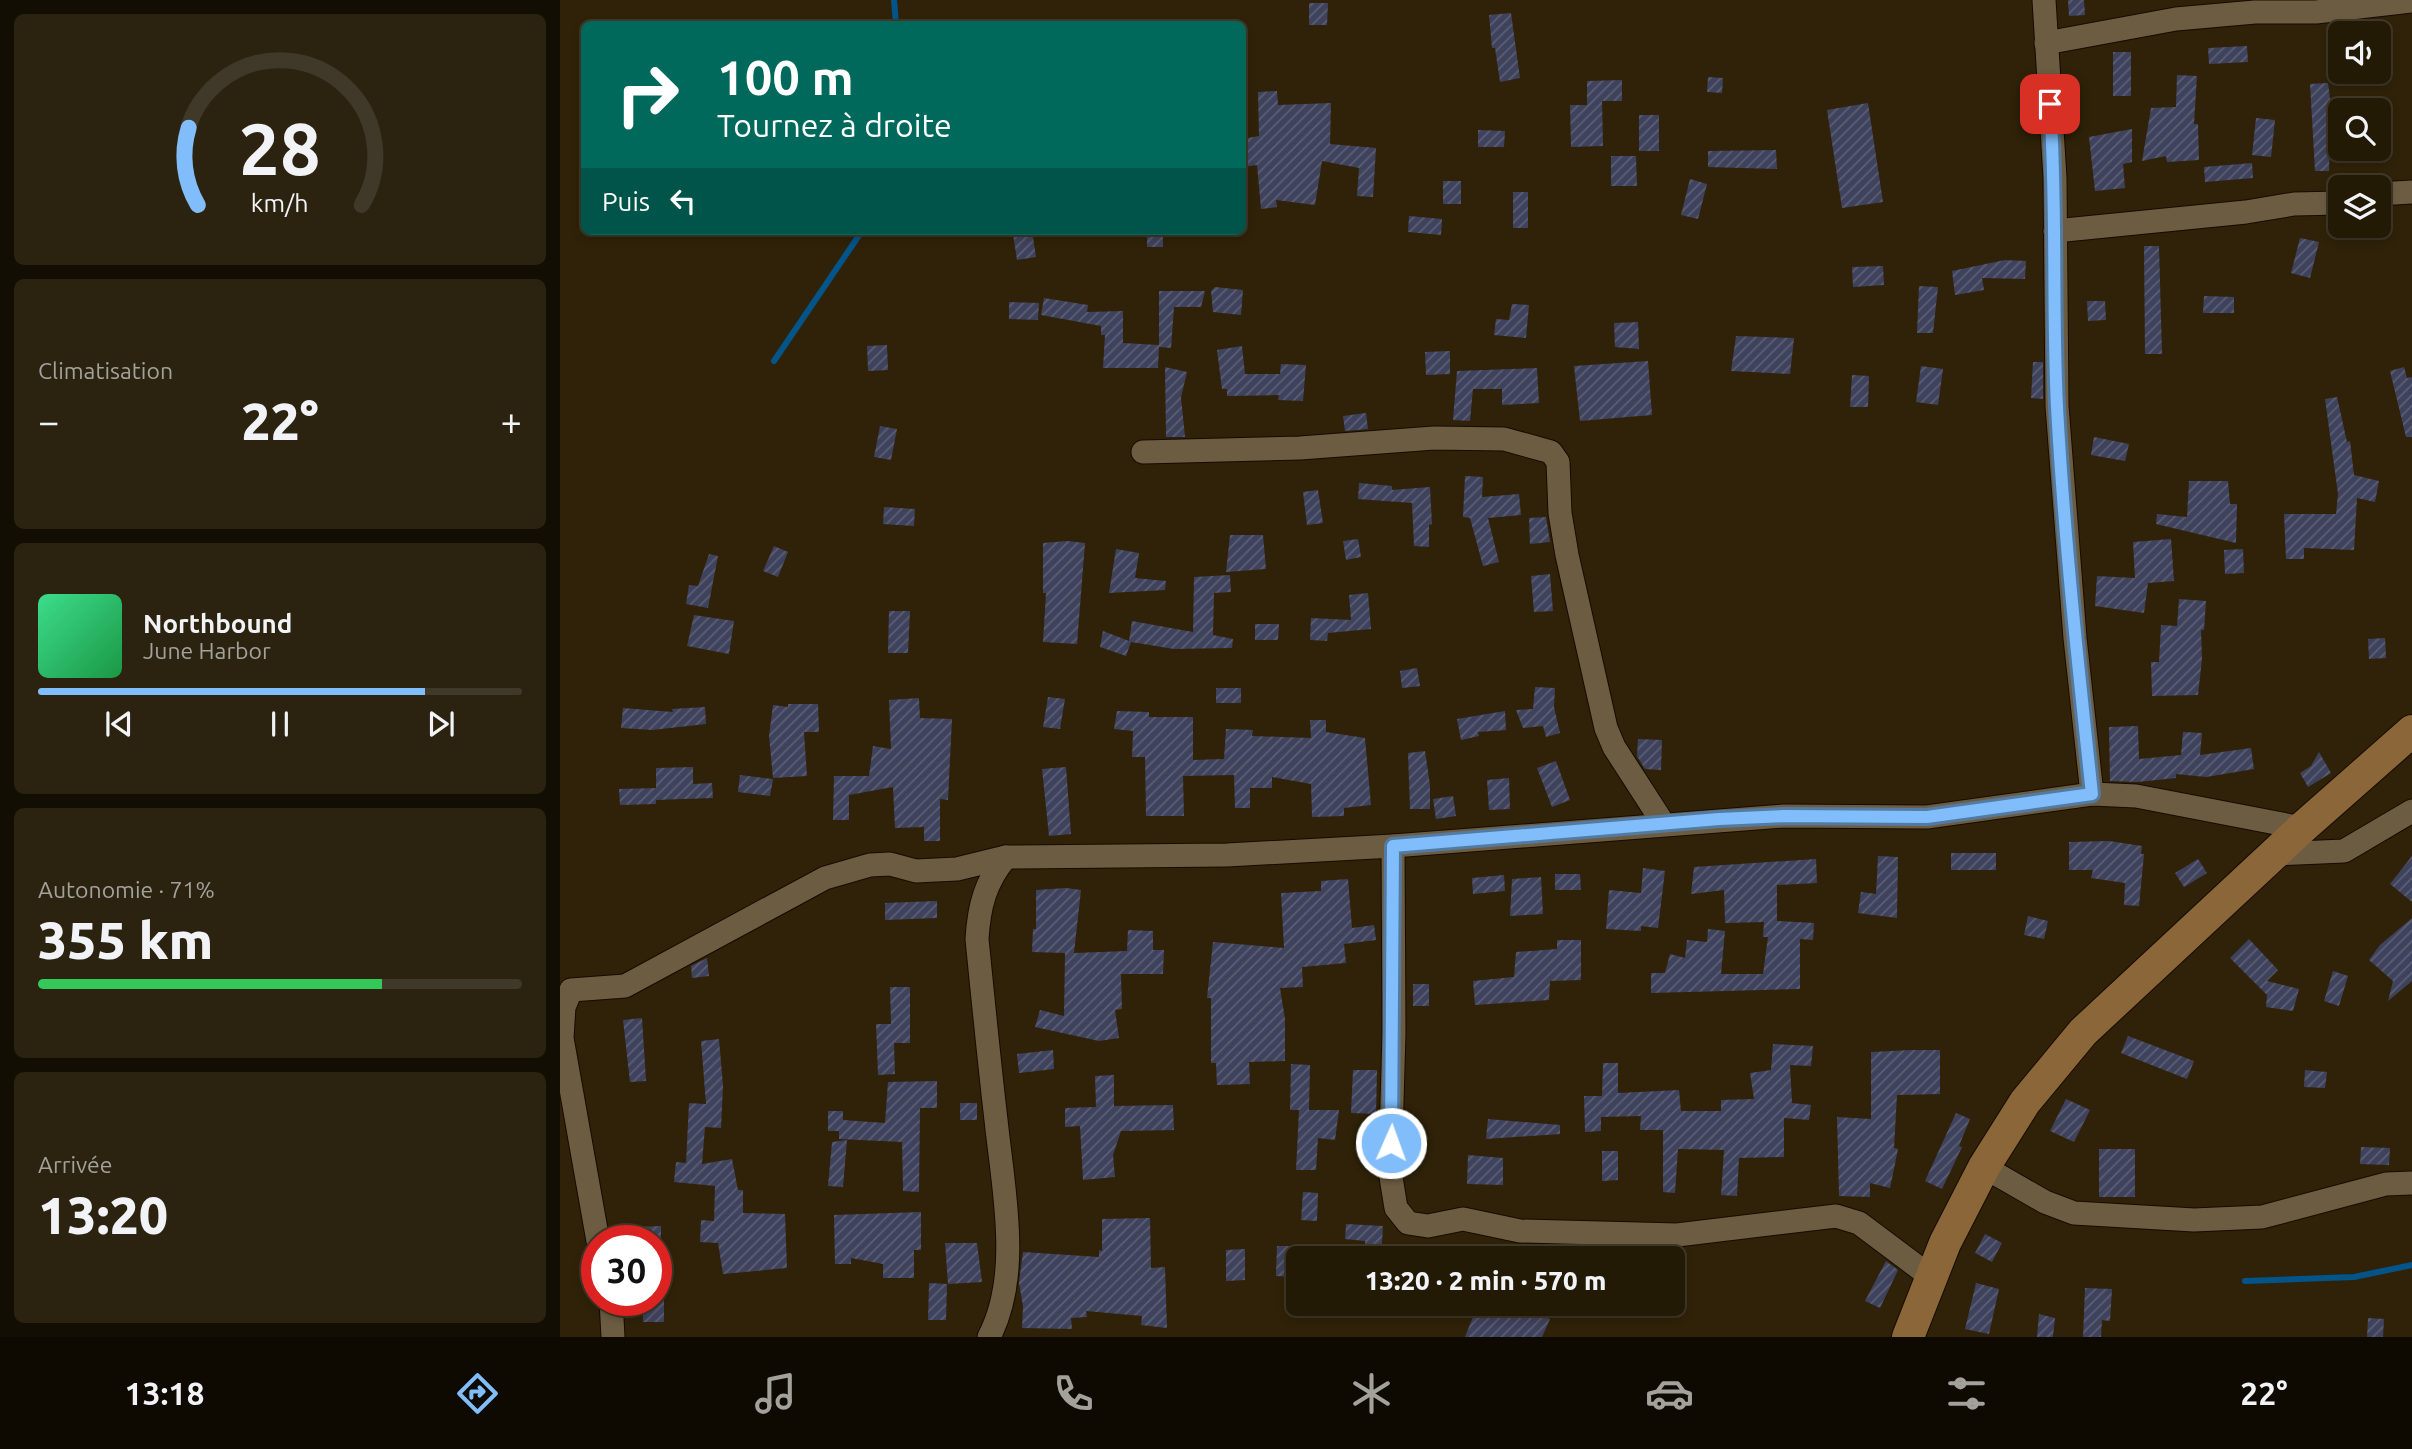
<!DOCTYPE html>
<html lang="fr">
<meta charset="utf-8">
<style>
body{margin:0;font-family:Ubuntu,sans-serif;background:#2b2310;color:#f1f3f6;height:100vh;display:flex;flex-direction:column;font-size:26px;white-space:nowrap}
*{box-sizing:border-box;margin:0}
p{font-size:23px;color:#a3a19b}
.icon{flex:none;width:38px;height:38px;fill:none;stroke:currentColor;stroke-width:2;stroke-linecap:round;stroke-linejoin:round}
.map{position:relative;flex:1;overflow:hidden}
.panel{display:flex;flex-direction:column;gap:14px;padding:14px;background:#130e03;width:560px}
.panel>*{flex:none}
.banner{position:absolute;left:21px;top:21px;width:665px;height:214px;border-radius:10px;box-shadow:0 4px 10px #0003,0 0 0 2px #403828;background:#00695c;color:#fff;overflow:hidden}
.buttons{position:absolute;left:1768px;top:21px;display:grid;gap:14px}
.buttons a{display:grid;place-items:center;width:63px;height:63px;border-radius:10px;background:#231a06;box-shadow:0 4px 10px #0003,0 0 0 2px #403828;font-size:35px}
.speed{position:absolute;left:21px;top:1225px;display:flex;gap:14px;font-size:35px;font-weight:700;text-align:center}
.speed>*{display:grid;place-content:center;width:91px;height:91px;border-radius:50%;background:#231a06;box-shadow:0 4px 10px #0003,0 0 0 2px #403828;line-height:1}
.speed .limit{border:10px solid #d22;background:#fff;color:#111}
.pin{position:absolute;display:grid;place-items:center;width:60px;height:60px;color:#fff;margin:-30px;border-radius:14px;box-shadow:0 4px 10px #0006}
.me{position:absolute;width:77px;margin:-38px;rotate:2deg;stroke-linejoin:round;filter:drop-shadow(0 0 5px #0008)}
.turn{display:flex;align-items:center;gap:24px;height:147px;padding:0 21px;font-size:32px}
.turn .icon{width:91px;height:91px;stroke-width:2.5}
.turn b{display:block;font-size:49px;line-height:60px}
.then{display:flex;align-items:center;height:66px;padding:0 21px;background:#0003;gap:14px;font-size:26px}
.big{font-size:52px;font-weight:800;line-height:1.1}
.panel .card{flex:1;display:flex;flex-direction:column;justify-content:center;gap:10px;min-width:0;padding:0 24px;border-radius:10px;background:#2b2310}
.panel .dial{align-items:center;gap:0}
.dial svg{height:182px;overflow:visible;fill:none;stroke:#403828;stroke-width:7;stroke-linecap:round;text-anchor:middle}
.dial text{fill:#f1f3f6;stroke:none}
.song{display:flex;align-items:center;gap:21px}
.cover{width:84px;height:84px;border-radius:10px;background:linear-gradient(135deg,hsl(150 70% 55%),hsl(140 70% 35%))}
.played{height:7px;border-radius:4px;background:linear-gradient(90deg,#80bdfa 80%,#403828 80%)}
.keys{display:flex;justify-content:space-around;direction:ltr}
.heat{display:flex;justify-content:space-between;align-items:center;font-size:38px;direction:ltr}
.charge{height:10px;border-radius:5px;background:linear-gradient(90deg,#34c759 71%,#403828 0)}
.trip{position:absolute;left:726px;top:1246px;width:399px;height:70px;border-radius:10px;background:#231a06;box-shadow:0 4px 10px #0003,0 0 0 2px #403828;font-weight:800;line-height:70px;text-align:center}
.menu{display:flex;height:112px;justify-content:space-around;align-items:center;background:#0e0a02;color:#a3a19b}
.menu .icon{width:49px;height:49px}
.menu .current{color:#80bdfa}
.menu b{font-size:32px;color:#f1f3f6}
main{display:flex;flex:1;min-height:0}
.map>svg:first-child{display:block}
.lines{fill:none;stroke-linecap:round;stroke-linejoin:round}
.stream{stroke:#035488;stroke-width:6}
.building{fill:url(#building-hatch)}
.street-casing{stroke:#170b00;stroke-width:25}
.secondary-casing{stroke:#170b00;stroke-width:34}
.street{stroke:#6c5d42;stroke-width:23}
.secondary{stroke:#8a6638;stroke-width:32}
.route-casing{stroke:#537ba2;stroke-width:18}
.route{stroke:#80bdfa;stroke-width:12}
</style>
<main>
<section class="panel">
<div class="card dial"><svg viewBox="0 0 100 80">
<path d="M14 69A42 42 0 1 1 86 69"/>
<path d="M14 69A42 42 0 0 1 10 35" stroke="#80bdfa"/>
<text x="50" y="56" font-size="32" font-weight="700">28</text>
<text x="50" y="72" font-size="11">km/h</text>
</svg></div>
<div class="card"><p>Climatisation</p>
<div class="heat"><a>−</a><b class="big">22°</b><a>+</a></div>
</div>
<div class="card">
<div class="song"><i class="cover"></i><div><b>Northbound</b><p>June Harbor</p></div></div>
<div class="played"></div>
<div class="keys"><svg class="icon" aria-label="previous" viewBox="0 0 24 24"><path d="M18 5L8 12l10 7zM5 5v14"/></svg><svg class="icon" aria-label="pause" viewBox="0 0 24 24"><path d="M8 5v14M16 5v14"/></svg><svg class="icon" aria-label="next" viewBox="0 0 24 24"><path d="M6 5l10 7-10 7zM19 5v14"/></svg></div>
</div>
<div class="card"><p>Autonomie · 71%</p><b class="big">355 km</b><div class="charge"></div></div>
<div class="card"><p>Arrivée</p><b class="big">13:20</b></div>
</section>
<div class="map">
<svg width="1852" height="1337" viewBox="0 0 1852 1337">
<defs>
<pattern id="building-hatch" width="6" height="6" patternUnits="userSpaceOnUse" patternTransform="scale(1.75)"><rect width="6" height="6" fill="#3f425c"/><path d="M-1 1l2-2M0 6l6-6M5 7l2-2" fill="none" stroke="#5c5e73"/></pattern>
</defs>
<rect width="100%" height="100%" fill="#2f2208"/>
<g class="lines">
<g class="stream">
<path d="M334,0L336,24"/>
<path d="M214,361L302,231"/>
<path d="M1685,1281L1794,1277L1852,1265"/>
</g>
</g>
<g class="building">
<path d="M1508,0H1524L1525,15L1509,16Z"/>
<path d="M749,3H768L767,25H749Z"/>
<path d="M951,13L960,78L940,82L935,48H932L929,15Z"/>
<path d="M1687,46L1688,62L1649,64L1648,48Z"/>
<rect x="1553" y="52" width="18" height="44"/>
<path d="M1617,75L1637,76L1634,124H1638L1639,160L1607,162L1606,156L1582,161L1591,108L1616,107Z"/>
<path d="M1148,77L1163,78L1162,93L1147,92Z"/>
<path d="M1062,80V101H1042L1043,146L1011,147L1010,105H1027V81Z"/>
<path d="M1768,83L1775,137H1770L1769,171H1755L1750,84Z"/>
<path d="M717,91L718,105L771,103L770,144L816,148L813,197L797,196L799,168L762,161L755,205L716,200L717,207L701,209L697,165L682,167V139L699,136L698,92Z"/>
<path d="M1308,103L1323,202L1282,208L1267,110Z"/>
<rect x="1079" y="115" width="20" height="36"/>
<path d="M1696,118L1715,120L1711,157L1692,155Z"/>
<path d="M1572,129V162L1563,164L1565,188L1535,191L1529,137Z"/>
<path d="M918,130L945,131L944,147H918Z"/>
<path d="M1216,150L1217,169L1148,167V151Z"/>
<path d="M1051,156H1076L1077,186H1051Z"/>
<path d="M1692,163L1693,178L1645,182L1644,167Z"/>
<path d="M1130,179L1147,184L1138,219L1121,215Z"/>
<rect x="883" y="181" width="18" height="23"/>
<rect x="953" y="192" width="15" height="36"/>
<path d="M849,216L882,219L881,235L848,232Z"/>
<path d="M472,231L476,257L457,260L453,234Z"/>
<rect x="587" y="231" width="16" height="16"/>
<path d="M1740,238L1759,242L1750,278L1731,273Z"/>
<path d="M1584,246H1599L1602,354H1585Z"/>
<path d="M1445,260L1466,261L1465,279L1422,278L1424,290L1395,295L1392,271Z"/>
<path d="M1323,266L1324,285L1293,287L1292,267Z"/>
<path d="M1359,286L1378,287L1373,333H1357Z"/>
<path d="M655,287L683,290L681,315L653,312L651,291Z"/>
<path d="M599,291H645L641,307H614L611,348L599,347L598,368H543L545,335H541V326L481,315L484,298L528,305L527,312L563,311V343L599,345Z"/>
<path d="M1644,296L1674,297V313H1643Z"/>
<path d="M1527,301H1545L1546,320L1528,321Z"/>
<path d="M449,302L479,303L478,320L449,319Z"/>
<path d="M952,304L969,305L966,338L934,335L936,319L949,320Z"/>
<path d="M1078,322L1079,349L1055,347L1054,323Z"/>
<path d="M1176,336L1234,338L1230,374L1171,371Z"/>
<path d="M327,345L328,370L308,371L307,346Z"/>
<path d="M682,346L685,374H720L721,364L746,365L743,401L718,400L719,395L667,396V389H662L657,350Z"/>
<path d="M890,351V374L866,375L865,352Z"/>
<path d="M1088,361L1092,415L1020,421L1014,366Z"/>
<path d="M1473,362H1483V399L1471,398Z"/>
<path d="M1361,366L1383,369L1378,405L1356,402Z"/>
<path d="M605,367L627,372L621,397L625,437H606Z"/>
<path d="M1844,367L1847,378L1852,377V437H1846L1830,371Z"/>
<path d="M977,368L979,403L942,405V389H913L910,421L893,420L897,371Z"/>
<path d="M1292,375L1309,376L1308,407H1290Z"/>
<path d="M1777,397L1787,442L1790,441L1794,475L1819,481L1815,502L1797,498L1794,550L1744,548V559H1726L1724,514H1776L1778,494L1765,399Z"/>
<path d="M806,413L808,429L785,431L783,416Z"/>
<path d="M320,426L337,429L331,460L314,457Z"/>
<path d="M1534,437L1569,444L1565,461L1531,455Z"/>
<path d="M905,476L923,477L922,497L959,494L961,515L928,518L939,562L923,566L910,518L903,517Z"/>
<path d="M1629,481H1668L1670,504H1677L1676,543L1596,524L1597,514L1627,517Z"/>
<path d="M799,483L832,486V490L870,487L872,524L869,525V547L854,546L852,503L798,499Z"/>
<path d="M758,490L763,523L747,525L743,492Z"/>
<path d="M324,507L355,509L354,526L323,524Z"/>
<path d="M986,517L990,542L970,544L969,518Z"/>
<path d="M670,535H703L706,569L666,572Z"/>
<path d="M798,539L801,557L786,560L783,541Z"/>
<path d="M1611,539L1614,581L1588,583L1584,613L1535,606L1537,576L1575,578L1573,542Z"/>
<path d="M507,541L525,543L517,644L483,642L486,593H483V543Z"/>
<path d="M214,546L228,552L218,577L203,571Z"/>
<path d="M556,549L579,553L575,578L606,581L605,590L549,593Z"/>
<path d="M1683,549L1684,573L1665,574L1664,550Z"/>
<path d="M149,554L158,556L148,608L126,604L129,585L138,586Z"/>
<path d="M990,574L993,611L974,612L971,576Z"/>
<path d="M670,575L671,592L654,593L653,635L673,639L672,648L614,649L571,642L566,656L540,647L543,631L569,641L572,621L633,632L634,577Z"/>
<path d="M808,593L811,629L768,633L767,641L750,640L751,618L791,620L789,595Z"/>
<path d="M1619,599L1646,601L1644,630H1641L1642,659L1638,695L1592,696L1591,662H1599L1601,625L1617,626Z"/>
<path d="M329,611H350L348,653H328Z"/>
<path d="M134,615L174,621L169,654L127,646Z"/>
<path d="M695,624H719L718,640H695Z"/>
<path d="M1825,638L1826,658L1809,659L1808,639Z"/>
<path d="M857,668L860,686L842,688L840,671Z"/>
<path d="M975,687L995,688L994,707L1000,733L986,737L983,726L963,728L956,710L973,709Z"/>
<rect x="656" y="688" width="25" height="15"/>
<path d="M488,697L505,699L500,729L483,727Z"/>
<path d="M359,698L360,718L392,719L388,800L380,799V841H364V827L335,828L333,787L289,795V820H273L274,776H309L313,746L331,749L329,700Z"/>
<path d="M228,704H258L259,732H244L247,776L213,778L209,736L213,705L228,707Z"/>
<path d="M145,707L146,724L92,730L61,728L63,708L113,712L112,709Z"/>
<path d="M557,711L589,712V717H633V760L664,759L666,729L693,730L692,736L751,738L750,720H766V732L805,738L811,805L784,808V816L752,817L751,784L712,777V788H690V808H675L674,775L623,776L624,816H586L585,757H572L573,731L554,729Z"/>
<path d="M945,711L946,730L918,732L919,736L901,740L897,719Z"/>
<path d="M1578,726L1579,759L1621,755L1623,732L1642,733L1640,755L1691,748L1694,769L1646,777L1616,774V778L1577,782L1550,781L1549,727Z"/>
<path d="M1078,739L1102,740L1101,770L1085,769L1077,756Z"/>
<path d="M865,751L870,785V809H850L848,753Z"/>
<path d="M1759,752L1771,773L1748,787L1740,773L1751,766Z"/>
<path d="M996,761L1010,800L992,807L977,768Z"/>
<path d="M133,767V784L152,783L153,798L96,800V804L60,805L59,789L96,788V768Z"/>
<path d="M506,767L511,834L489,836L482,769Z"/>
<path d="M180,775L213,779L210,796L178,792Z"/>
<path d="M949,778L950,809L929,810L927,780Z"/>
<path d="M893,796L896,816L876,819L873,799Z"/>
<path d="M1549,841L1582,846L1581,854H1584L1579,906L1564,905L1565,883L1531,878L1533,870H1509V842Z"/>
<rect x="1391" y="853" width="45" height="17"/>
<path d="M1318,856L1338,857L1337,918L1298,913L1301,892L1316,894Z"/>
<path d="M1852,856V902L1830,884Z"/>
<path d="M1256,859L1257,883L1217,885V921L1254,923L1253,940L1240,939V989L1091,993V973H1105L1110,954L1125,958L1127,940L1147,942L1148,929L1165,931L1161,974H1203L1208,937H1203L1204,922L1165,923L1164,890L1131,894L1134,867Z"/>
<path d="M1638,859L1647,873L1624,887L1615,873Z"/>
<path d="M1083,868L1105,871L1098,928L1081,926V931L1046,929L1049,890L1081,893Z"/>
<path d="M995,874H1020L1021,890H995Z"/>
<path d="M944,875L945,891L913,894L912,878Z"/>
<path d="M981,877L983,914L950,916L952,879Z"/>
<path d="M788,879L792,928L814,925L816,940L784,944L786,963L742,967L743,987L720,988L725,1019V1061L689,1062L690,1084L657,1085L656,1063H651V998H647L653,942L724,948L721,893L761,891V881Z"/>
<path d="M506,888L521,890L514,953L567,951L568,930L593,931V950H604L603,974H561L562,1009L555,1010L559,1038L539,1041L475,1027L480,1010L504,1016L505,953L472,952L473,929H476V890Z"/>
<path d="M377,901V918L325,920V903Z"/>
<path d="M1468,916L1488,921L1484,939L1464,935Z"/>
<path d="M1852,918V981L1828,1001L1833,981L1809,960L1820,945Z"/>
<path d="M1689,939L1718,970L1707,981L1739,989L1733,1011L1706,1007L1707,995L1670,958Z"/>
<path d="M997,940H1021V980L990,981L989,1000L915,1005L913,981L954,977L956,952L997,949Z"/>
<path d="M147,958L149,976L132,978L131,966Z"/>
<path d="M1773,971L1788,976L1779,1006L1764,1001Z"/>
<rect x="853" y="984" width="16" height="22"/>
<path d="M330,987H350V1043H334L335,1074L318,1075L316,1024H331Z"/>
<path d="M82,1018L86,1081L70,1082L63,1020Z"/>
<path d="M1568,1036L1634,1061L1627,1079L1561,1053Z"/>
<path d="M159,1039L163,1086L161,1128L145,1127L142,1164L172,1159L178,1190H183V1213L225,1214L227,1268L163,1274L158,1243L140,1242L141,1220L154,1221L155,1186L114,1182L116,1162L126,1163L129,1103L146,1104L141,1041Z"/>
<path d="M1213,1044L1253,1046L1251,1066L1230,1065L1232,1103L1251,1105L1249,1120L1224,1118V1157L1179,1158L1177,1196L1161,1195L1164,1150L1118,1149L1115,1193L1103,1192V1130H1080L1081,1116L1041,1117V1131L1025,1132L1024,1096H1042L1043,1063H1058V1093L1119,1090L1121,1111H1161V1100L1194,1099L1190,1073L1211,1070Z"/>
<path d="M493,1050L494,1069L459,1073L457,1054Z"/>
<path d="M1351,1050H1380V1094L1337,1095L1334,1148L1338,1149L1330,1188L1310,1183V1197L1279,1196L1277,1117L1311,1119V1052Z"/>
<path d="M731,1064L750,1065L749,1110H730Z"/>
<path d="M793,1070H817L816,1114L791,1113Z"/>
<path d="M1745,1070L1767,1072L1765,1088L1744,1087Z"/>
<path d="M554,1075V1106L613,1105L614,1130L561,1131L553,1155L555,1177L523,1180L520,1126L505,1127V1108L536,1107L535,1076Z"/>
<path d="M377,1081V1108H360L359,1192L343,1191L342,1142L279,1139V1131H268V1111H283V1120L325,1123L328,1082Z"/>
<path d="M1506,1099L1530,1110L1514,1142L1490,1131Z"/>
<rect x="400" y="1103" width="17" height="17"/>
<path d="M739,1110H779L775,1140L758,1138L756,1170H736Z"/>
<path d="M1396,1113L1410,1119L1399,1146L1402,1147L1382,1189L1365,1181Z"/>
<path d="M928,1119L1000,1125V1134L926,1139Z"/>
<path d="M287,1140L283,1187L268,1186L272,1142Z"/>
<path d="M1801,1147L1830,1148L1829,1165L1800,1164Z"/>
<rect x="1539" y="1149" width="36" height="48"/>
<path d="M1042,1151H1058V1180L1042,1181Z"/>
<path d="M908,1155L943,1158V1185L907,1184Z"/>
<path d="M743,1192L758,1193L757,1221L741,1220Z"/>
<path d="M361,1212V1250H354V1278H323V1264L291,1258V1264H275L274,1215Z"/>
<path d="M590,1218L591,1268L605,1267L607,1328L581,1325L582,1316L526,1311L527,1317L511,1318L512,1329L462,1328L463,1306L459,1283L463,1252L539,1257V1250L542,1251V1219Z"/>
<path d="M786,1224L823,1226L821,1258H806L805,1241L785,1239Z"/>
<path d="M101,1226V1241H56V1228Z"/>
<path d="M1425,1234L1442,1243L1432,1262L1415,1253Z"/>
<path d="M385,1243H417L422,1282L388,1284Z"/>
<path d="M717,1246H736L735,1277L716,1276Z"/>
<path d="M685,1249V1280L666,1281V1250Z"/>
<path d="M1326,1261L1338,1270L1320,1308L1305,1301Z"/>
<path d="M369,1283L387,1284L386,1320H368Z"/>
<path d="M1416,1283L1439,1289L1429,1334L1405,1329Z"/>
<path d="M1525,1288L1552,1289L1550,1321L1542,1320L1541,1337H1523Z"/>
<rect x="83" y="1300" width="21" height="22"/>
<path d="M918,1304H953L990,1319L982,1337H905Z"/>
<path d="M1479,1314L1495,1318L1493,1337H1477Z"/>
<path d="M1808,1318L1824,1319L1823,1337H1807Z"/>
</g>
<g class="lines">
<defs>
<g id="street">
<path d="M1484,0L1495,178L1497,406L1515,638L1532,794"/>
<path d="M1486,43L1616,19L1695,12H1756L1852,1"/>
<path d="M1818,194L1852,192"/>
<path d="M1495,231L1686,212L1734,204L1780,203"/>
<path d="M583,452L740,448L874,438L944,439L991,452L998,462L1000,513L1007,555L1046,728L1054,747L1103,823"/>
<path d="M833,846L834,1033L830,1171L836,1208L848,1223L868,1226L903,1219L960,1231L1117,1235L1276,1216L1299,1223L1371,1277"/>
<path d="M1714,854L1784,851L1852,811"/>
<path d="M1424,1167L1485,1202L1514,1213L1634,1220L1702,1217L1826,1184L1852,1183"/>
<path d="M38,1241L2,1038L4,1007L11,990L65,986L265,878L310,865L330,864L356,871L397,869L446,857"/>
<path d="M51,1300L53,1337"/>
<path d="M429,1337C462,1274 443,1188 436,1120C429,1060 423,999 417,939C419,907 425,882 446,857L667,855L833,846L1224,816L1367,817L1532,794L1576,796L1742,828"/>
</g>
<path id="secondary" d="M1348,1337L1385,1243L1424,1167L1465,1102L1523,1032L1742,828L1852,731"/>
</defs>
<use href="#street" class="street-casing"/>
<use href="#secondary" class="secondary-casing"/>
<use href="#street" class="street"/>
<use href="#secondary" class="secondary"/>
</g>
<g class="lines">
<defs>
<path id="route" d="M831,1143L833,846L1159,819L1224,816L1367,817L1532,794C1518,665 1504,536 1497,407C1492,306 1497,205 1490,104"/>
</defs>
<use href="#route" class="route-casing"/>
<use href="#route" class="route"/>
</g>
</svg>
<div class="buttons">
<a><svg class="icon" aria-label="sound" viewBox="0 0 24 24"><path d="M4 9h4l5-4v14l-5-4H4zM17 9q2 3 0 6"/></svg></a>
<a><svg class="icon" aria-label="search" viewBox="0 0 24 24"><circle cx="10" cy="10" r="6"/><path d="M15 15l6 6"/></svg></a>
<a><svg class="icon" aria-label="layers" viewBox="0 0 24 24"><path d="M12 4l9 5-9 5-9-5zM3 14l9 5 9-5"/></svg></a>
</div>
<div class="speed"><div class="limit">30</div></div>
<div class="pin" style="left:1490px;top:104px;background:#d93025"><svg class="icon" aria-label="arrive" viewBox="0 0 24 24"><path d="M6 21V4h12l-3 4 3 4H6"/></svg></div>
<svg class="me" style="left:831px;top:1143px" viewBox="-20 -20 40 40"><circle r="17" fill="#80bdfa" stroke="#fff" stroke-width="3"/><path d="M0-11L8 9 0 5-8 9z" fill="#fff"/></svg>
<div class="trip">13:20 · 2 min · 570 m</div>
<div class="banner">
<div class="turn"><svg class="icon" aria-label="right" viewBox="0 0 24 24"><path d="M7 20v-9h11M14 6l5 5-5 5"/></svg><div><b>100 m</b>Tournez à droite</div></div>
<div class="then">Puis<svg class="icon" aria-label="left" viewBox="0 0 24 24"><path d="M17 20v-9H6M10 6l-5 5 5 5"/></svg></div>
</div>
</div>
</main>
<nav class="menu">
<b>13:18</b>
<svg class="icon current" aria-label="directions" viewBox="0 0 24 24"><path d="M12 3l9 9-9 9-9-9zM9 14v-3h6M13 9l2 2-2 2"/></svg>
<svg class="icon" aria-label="music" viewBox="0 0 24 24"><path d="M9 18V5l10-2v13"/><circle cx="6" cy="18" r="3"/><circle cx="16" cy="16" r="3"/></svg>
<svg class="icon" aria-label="phone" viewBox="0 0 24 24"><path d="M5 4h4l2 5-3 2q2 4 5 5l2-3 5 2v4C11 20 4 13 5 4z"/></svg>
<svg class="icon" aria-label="climate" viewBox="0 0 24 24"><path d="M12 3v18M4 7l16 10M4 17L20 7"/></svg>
<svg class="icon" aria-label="car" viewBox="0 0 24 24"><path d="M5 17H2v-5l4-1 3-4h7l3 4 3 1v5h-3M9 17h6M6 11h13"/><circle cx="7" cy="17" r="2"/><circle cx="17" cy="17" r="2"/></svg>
<svg class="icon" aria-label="filters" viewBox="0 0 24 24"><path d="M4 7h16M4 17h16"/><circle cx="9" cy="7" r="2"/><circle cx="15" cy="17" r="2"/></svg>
<b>22°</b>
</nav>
